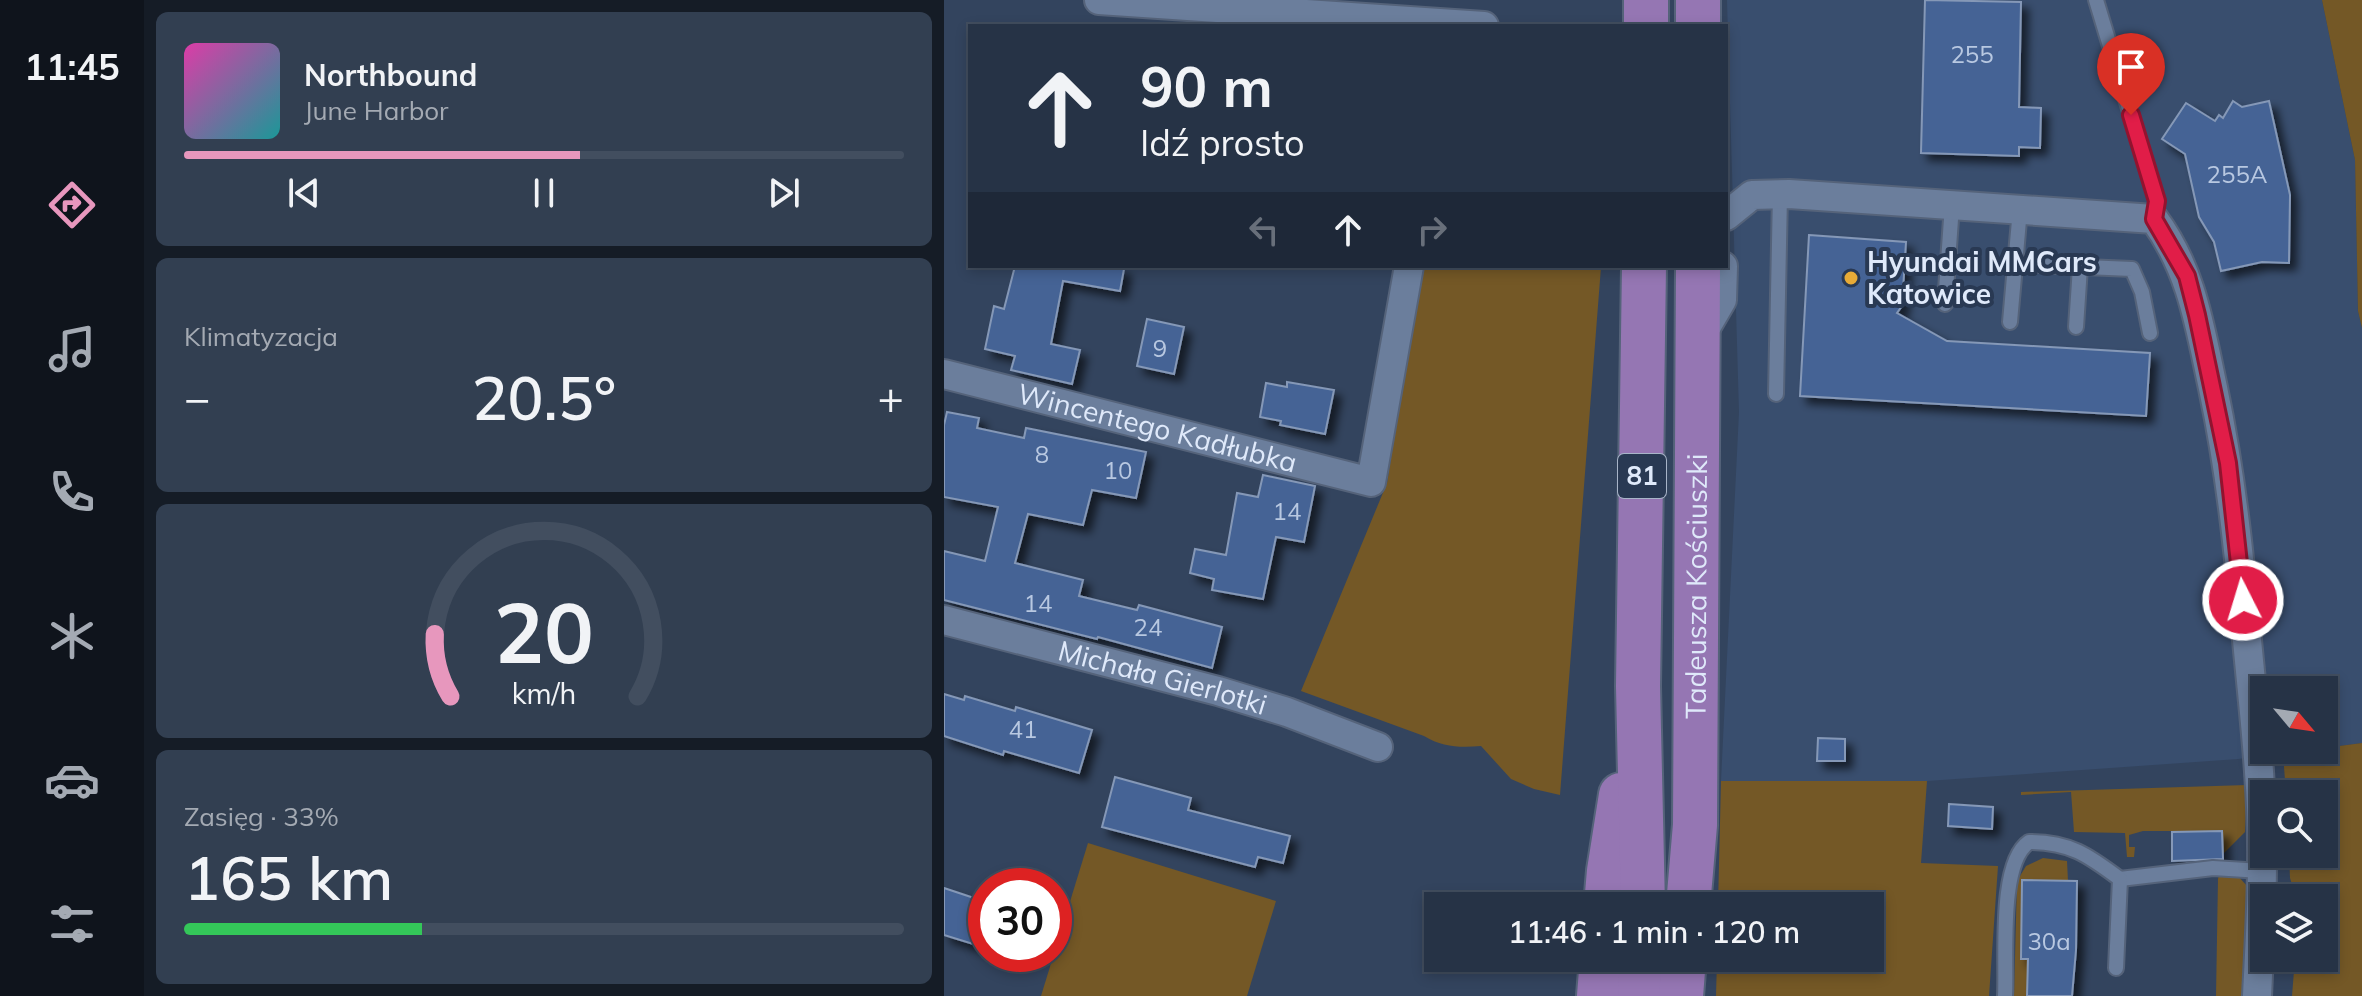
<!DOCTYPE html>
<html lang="pl">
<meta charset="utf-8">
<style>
body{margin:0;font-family:Mulish,sans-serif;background:#323f51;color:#f1f3f6;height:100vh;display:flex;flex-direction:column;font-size:30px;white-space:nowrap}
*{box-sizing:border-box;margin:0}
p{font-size:26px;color:#a4aab3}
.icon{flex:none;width:44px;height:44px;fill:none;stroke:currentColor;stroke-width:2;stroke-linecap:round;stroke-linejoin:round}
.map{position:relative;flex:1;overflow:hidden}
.sheet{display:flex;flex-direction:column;gap:12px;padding:12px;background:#151c26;width:800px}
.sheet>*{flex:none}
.hud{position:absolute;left:24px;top:24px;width:760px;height:244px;border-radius:0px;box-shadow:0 4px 12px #0003,0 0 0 2px #424e5f;background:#263346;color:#f1f3f6;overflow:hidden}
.needle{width:52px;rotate:119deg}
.tools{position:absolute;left:1306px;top:676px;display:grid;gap:16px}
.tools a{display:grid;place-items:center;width:88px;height:88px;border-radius:0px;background:#263346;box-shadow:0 4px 12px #0003,0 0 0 2px #424e5f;font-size:40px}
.speed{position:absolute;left:24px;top:868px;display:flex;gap:16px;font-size:40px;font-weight:700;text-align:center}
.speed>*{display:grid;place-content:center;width:104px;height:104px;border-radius:50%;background:#263346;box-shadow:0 4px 12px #0003,0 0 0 2px #424e5f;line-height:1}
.speed .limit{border:12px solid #d22;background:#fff;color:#111}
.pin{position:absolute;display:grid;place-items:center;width:68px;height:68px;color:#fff;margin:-82px -34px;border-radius:50% 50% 50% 0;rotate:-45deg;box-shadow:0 0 8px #0007}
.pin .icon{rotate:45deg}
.me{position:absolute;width:88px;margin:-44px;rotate:355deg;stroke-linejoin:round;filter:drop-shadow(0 0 6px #0008)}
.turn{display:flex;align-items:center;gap:28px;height:168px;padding:0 40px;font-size:36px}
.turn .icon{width:104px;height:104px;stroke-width:2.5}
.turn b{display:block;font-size:56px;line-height:68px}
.lanes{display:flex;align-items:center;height:76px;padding:0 40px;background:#0003;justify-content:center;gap:40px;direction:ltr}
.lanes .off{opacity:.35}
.big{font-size:60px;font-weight:600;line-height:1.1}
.sheet .tile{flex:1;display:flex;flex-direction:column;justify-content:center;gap:12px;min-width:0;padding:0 28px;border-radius:12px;background:#323f51}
.sheet .dial{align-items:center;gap:0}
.dial svg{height:208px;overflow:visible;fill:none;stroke:#424e5f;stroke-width:7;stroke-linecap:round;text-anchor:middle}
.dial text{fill:#f1f3f6;stroke:none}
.song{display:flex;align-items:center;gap:24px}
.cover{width:96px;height:96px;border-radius:12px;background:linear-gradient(135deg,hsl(320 70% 55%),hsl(180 70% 35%))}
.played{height:8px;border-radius:4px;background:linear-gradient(90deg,#e797bd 55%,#424e5f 55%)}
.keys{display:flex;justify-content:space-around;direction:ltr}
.heat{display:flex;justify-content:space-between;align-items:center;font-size:44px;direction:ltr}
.charge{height:12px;border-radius:6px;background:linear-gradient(90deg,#34c759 33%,#424e5f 0)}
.trip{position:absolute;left:480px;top:892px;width:460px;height:80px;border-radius:0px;background:#263346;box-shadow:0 4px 12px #0003,0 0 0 2px #424e5f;font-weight:600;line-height:80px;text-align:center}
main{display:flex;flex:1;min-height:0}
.dock{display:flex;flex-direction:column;width:144px;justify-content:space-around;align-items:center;background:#0f141c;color:#a4aab3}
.dock .icon{width:56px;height:56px}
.dock .active{color:#e797bd}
.dock b{font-size:36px;color:#f1f3f6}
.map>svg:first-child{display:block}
.built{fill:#394e6e}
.green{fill:#745826}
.building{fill:#446395;stroke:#8598b7;stroke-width:2;filter:url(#shadow)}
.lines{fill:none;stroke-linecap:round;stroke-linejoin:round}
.service-casing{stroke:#55637a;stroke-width:18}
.minor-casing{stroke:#55637a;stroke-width:32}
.primary-casing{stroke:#55637a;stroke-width:48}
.service{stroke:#6b7e9c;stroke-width:14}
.minor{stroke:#6b7e9c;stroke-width:28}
.primary{stroke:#9576b3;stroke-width:44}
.route-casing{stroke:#92132f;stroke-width:20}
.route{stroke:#e11d48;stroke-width:14}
.poi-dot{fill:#e8ab37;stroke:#293953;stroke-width:3}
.labels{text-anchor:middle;stroke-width:8;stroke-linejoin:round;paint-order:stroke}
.number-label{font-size:24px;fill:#b8c8e1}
.shield{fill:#293953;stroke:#a8b4c8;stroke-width:2}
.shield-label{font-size:26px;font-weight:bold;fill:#dfe9fa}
.poi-label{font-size:28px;font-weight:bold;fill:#dfe9fa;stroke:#293953;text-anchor:start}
.street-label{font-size:28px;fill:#dfe9fa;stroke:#293953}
</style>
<main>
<nav class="dock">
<b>11:45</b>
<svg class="icon active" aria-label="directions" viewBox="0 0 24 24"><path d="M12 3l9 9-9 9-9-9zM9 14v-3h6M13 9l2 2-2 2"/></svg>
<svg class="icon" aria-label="music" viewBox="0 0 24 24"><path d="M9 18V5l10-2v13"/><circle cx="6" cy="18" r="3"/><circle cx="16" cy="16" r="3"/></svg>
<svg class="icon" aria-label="phone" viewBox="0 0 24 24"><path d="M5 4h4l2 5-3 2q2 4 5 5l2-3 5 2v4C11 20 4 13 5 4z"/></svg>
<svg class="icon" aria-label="climate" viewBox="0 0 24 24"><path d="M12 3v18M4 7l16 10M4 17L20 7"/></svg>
<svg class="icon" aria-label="car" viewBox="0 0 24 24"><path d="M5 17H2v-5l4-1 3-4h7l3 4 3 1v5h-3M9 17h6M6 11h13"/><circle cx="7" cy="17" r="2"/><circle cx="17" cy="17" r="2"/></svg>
<svg class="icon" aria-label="filters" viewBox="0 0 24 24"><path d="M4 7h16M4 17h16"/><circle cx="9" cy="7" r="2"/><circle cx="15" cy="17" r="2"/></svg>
</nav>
<section class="sheet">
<div class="tile">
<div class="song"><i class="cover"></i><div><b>Northbound</b><p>June Harbor</p></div></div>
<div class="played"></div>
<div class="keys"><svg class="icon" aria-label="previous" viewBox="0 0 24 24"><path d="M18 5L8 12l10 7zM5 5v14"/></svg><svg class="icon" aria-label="pause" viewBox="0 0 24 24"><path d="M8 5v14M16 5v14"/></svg><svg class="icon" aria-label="next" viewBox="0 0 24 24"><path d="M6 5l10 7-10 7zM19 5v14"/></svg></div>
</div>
<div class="tile"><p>Klimatyzacja</p>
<div class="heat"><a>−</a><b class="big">20.5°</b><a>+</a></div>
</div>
<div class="tile dial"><svg viewBox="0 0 100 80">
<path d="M14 69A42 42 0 1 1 86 69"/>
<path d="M14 69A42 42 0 0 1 8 45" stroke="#e797bd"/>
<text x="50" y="56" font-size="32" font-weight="700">20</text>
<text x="50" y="72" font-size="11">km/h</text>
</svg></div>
<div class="tile"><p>Zasięg · 33%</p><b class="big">165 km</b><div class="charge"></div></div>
</section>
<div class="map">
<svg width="1418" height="996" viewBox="0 0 1418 996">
<defs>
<filter id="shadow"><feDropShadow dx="7" dy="7" stdDeviation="4" flood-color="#0009"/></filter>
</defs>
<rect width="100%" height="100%" fill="#33445e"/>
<path class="built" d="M783,0H1378L1411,160L1414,311L1418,328V743L1380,748V690H1320V750H1362L1294,759L983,781H777L795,412Z"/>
<g class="green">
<path d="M1378,0H1418V328L1414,311L1411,160Z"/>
<path d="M478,266L657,267L616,795L590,789L567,779L537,746C516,748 498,747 480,736L357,691L443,483Z"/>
<path d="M1418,743V996H1348L1351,958H1380V898H1352L1346,878L1345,854H1380V794H1342L1339,753L1380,750V748Z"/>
<path d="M777,781H983L977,863L1054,866L1045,996H772L773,958H926V906H774Z"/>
<path d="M1303,785L1301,832L1279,854L1278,831H1199L1185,835V847H1191L1190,857H1183L1181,833L1130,832L1127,792L1077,795V792Z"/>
<path d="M144,843L332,901L303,996H97Z"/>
<path d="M1099,858L1123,861L1124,881L1078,880L1077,959H1086L1083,996H1070L1073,881L1082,866Z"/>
<path d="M1291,873L1305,888L1301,996H1272L1274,879L1275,875Z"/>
</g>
<g class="building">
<path d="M981,0L1077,2L1075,107L1097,108L1096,148L1075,147V156L977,153Z"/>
<path d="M1289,101L1298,107L1325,101L1346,195L1345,263L1318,262L1277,271L1270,242L1255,217L1241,154L1218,139L1242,103L1271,121L1275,115L1279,118Z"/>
<path d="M865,235L962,242L958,306L953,313L1003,341L1206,353L1202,416L856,396Z"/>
<path d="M71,266H162L180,269L176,291L119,281L107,344L136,350L128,384L67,370L71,356L41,349L50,306L60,309Z"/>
<path d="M203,319L240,327L230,374L193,366Z"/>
<path d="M343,382L390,390L381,434L336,425L337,421L316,417L322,383L343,387Z"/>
<path d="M3,412L35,418L33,428L80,438L82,428L202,452L192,498L148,490L139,525L84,514L71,563L139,580L135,596L193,610L195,605L278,627L268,668L154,637L153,639L0,600V551L41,561L54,507L0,497V425Z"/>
<path d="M319,475L371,486L360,542L332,537L319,599L268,590L270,579L246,573L251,549L282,555L293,493L314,497Z"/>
<path d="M0,694L20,700L21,696L71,711L72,707L148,730L135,773L60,751L59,755L0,736Z"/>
<path d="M874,738L901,739V761H873Z"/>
<path d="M171,777L247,798L244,810L346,836L339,863L314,857L311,867L158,827Z"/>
<path d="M1005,804L1049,807L1048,829L1004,826Z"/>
<path d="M1278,831L1279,859L1228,861V832Z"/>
<path d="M1078,880L1133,881L1132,950L1128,996H1083L1084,959H1077Z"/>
<path d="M0,888L42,902V948L0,935Z"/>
</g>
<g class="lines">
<defs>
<g id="service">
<path d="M1152,0L1213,201L1210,219"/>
<path d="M1071,264L1188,269L1198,292L1206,333"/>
<path d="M1001,304L1008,205"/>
<path d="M1066,322L1076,209"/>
<path d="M1132,327L1136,267"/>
<path d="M832,394L836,194"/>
<path d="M1176,879L1269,868L1318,871"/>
<path d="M1061,996C1063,959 1054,863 1085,842C1126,842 1144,855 1176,879L1172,968"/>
</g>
<g id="minor">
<path d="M155,0L540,26"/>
<path d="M782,216L808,195L845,194L1210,219C1248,270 1256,328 1269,388C1287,474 1295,553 1303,640C1310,714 1319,789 1318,863C1318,907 1315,952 1313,996"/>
<path d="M757,336L778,300L779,266"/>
<path id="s1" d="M0,374L427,482L465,266"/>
<path id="s2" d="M0,620L274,691L343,712L434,747"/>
</g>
<g id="primary">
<path d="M702,26V0"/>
<path d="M754,26V0"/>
<path d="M662,906L665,871L677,795"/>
<path d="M699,906L694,686L700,266"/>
<path id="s3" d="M744,906L751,825L754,266"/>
<path d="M655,996L658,958"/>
<path d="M696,996L698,958"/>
<path d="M737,996L740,958"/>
</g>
</defs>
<use href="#service" class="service-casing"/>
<use href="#minor" class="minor-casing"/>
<use href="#primary" class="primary-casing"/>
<use href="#service" class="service"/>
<use href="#minor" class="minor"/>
<use href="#primary" class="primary"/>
</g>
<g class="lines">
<defs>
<path id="route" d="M1187,115L1213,201L1210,219L1243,276L1253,315L1284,463L1299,600"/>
</defs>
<use href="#route" class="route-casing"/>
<use href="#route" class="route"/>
</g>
<circle class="poi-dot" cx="907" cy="278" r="8"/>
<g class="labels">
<g class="number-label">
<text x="1028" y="63">255</text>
<text x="1293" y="183">255A</text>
<text x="216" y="357">9</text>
<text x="98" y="463">8</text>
<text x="174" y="479">10</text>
<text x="343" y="520">14</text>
<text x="94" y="612">14</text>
<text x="204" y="636">24</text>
<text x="79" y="738">41</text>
<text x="1105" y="950">30a</text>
</g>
<rect class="shield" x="674" y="454" width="48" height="44" rx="6"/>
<g class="shield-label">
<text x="698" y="485">81</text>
</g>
<g class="poi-label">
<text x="923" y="272">Hyundai MMCars<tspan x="923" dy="32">Katowice</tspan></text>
</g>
<g class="street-label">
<text dy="10" stroke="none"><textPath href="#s1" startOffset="220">Wincentego Kadłubka</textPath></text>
<text dy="10" stroke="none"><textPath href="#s3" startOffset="320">Tadeusza Kościuszki</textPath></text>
<text dy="10" stroke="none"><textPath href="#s2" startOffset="226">Michała Gierlotki</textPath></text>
</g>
</g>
</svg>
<div class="tools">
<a><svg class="needle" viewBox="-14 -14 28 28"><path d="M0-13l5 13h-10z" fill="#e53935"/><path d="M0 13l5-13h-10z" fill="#a4aab3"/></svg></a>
<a><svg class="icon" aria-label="search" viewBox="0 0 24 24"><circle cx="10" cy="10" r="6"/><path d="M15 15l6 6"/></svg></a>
<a><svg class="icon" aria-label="layers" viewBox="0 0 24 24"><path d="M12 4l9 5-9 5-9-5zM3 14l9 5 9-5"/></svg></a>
</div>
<div class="speed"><div class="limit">30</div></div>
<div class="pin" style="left:1187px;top:115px;background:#d93025"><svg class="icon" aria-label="arrive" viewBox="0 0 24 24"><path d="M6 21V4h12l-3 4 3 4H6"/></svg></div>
<svg class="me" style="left:1299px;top:600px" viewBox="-20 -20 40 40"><circle r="17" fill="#e11d48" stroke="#fff" stroke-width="3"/><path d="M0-11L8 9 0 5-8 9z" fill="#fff"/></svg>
<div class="trip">11:46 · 1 min · 120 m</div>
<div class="hud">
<div class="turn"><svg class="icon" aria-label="ahead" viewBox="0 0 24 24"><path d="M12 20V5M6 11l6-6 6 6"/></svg><div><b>90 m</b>Idź prosto</div></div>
<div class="lanes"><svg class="icon off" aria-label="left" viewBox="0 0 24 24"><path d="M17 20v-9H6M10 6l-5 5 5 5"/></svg><svg class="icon" aria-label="ahead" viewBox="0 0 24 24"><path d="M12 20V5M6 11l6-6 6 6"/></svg><svg class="icon off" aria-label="right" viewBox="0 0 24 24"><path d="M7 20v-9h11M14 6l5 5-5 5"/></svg></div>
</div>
</div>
</main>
